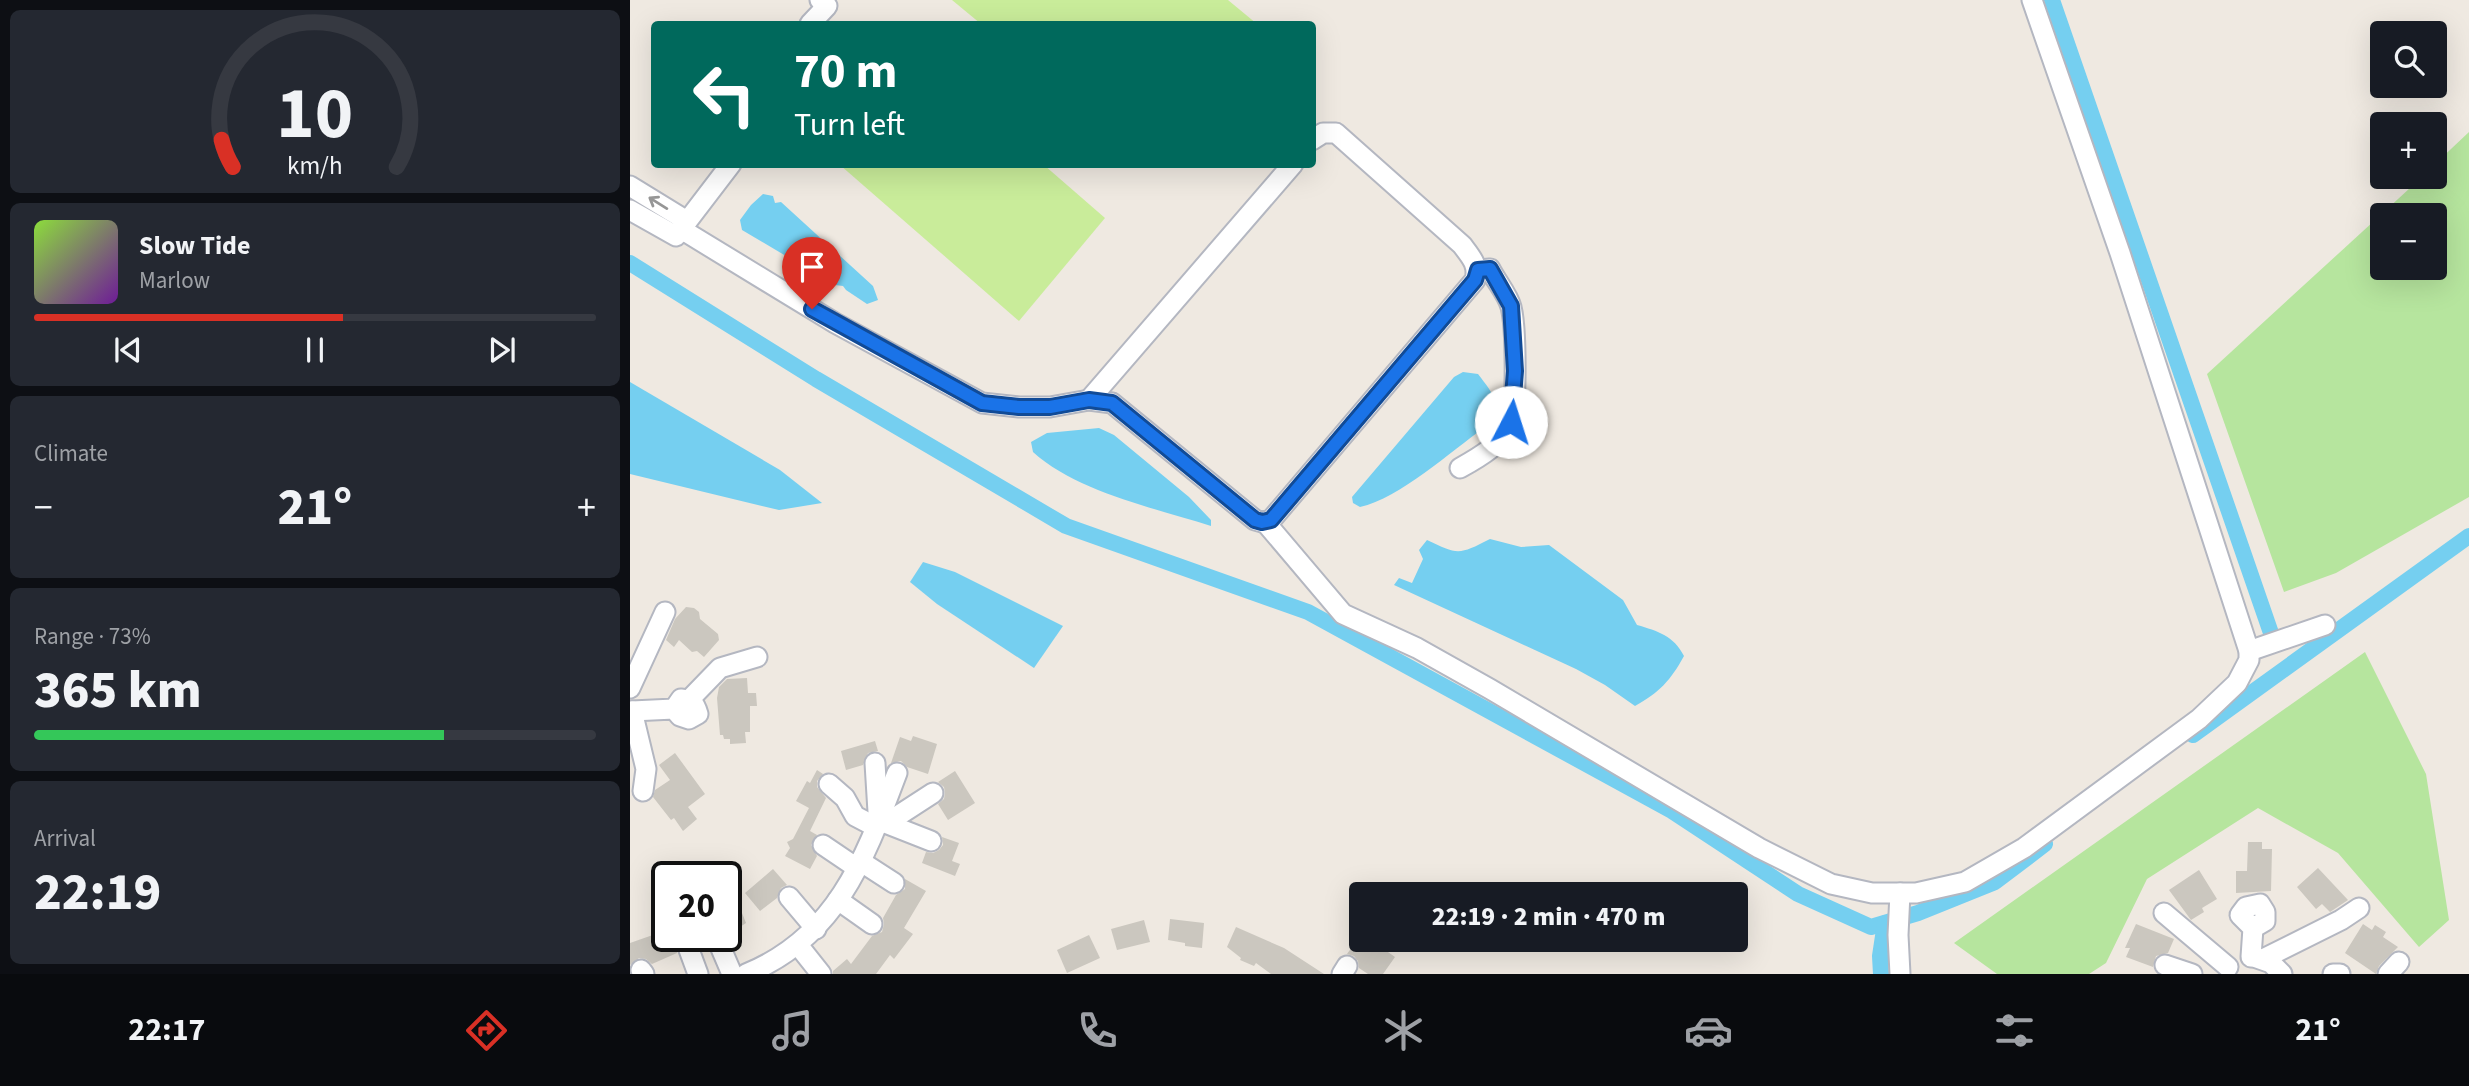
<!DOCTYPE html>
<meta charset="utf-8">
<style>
body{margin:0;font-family:"Source Sans 3",sans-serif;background:#242831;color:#f1f3f6;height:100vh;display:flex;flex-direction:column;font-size:26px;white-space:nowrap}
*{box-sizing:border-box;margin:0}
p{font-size:23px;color:#9ea1a6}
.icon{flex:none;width:38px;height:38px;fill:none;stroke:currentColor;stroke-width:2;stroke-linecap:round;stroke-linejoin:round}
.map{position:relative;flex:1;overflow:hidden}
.drawer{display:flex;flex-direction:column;gap:10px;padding:10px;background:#0d0f14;width:630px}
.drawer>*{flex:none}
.top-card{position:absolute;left:21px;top:21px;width:665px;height:147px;border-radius:7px;box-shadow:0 7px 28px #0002;background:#00695c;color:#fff;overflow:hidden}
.tools{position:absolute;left:1740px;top:21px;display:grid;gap:14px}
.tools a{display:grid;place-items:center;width:77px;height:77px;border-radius:7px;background:#171b24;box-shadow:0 7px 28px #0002;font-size:35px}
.speed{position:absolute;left:21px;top:861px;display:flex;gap:14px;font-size:35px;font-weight:700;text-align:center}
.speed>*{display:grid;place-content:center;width:91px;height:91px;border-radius:50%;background:#171b24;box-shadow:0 7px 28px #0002;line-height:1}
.speed .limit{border:4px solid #111;border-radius:10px;background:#fff;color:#111}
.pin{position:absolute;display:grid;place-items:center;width:60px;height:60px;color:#fff;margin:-72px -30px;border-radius:50% 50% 50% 0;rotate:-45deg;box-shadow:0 0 7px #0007}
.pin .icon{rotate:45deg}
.me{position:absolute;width:77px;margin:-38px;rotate:5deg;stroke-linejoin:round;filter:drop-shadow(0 0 5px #0008)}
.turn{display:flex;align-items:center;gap:24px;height:147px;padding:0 28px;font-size:32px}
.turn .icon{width:91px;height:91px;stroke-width:2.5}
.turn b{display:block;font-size:49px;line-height:60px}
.big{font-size:52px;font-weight:800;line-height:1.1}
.drawer .tile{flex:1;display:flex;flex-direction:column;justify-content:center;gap:10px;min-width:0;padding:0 24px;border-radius:10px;background:#242831}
.drawer .dial{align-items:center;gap:0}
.dial svg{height:182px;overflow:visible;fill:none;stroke:#363941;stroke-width:7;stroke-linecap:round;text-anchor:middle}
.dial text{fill:#f1f3f6;stroke:none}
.song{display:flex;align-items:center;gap:21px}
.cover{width:84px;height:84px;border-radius:10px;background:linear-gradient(135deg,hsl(90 70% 55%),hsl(280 70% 35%))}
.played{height:7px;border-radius:4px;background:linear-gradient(90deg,#d93025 55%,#363941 55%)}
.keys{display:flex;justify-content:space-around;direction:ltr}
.heat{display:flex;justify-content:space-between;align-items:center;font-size:38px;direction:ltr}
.charge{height:10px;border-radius:5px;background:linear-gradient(90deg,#34c759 73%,#363941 0)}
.trip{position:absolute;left:719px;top:882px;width:399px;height:70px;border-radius:7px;background:#171b24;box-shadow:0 7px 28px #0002;font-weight:800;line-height:70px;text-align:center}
.tab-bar{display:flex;height:112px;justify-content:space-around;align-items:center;background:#090b0e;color:#9ea1a6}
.tab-bar .icon{width:49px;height:49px}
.tab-bar .selected{color:#d93025}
.tab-bar b{font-size:32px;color:#f1f3f6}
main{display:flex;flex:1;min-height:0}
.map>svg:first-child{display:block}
.green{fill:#b6e59e;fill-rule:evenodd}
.pitch{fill:#c9ec9a}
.water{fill:#75cff0}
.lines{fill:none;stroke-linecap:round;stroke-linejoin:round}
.canal{stroke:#75cff0;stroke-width:16}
.building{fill:#cbc7bf}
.minor-casing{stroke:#b4b7c1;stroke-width:23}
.minor{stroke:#fff;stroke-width:19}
.oneway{stroke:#969696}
.route-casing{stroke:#114b97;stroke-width:18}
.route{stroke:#1a73e8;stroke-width:12}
</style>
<main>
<section class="drawer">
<div class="tile dial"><svg viewBox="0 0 100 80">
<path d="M14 69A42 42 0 1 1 86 69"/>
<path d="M14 69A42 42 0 0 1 9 57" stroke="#d93025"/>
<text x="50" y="56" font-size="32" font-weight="700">10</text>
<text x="50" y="72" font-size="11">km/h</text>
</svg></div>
<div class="tile">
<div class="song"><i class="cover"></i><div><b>Slow Tide</b><p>Marlow</p></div></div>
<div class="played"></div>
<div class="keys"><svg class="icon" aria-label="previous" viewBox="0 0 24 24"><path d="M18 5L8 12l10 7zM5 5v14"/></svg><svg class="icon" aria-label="pause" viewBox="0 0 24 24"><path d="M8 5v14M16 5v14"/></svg><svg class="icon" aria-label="next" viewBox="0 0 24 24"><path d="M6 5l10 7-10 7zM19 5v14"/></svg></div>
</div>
<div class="tile"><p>Climate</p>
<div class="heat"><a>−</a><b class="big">21°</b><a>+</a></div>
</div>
<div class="tile"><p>Range · 73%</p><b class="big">365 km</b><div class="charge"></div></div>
<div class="tile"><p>Arrival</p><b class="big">22:19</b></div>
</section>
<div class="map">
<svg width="1839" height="974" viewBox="0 0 1839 974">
<rect width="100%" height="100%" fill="#efe9e1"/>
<g class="green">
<path d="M1839,132V497L1706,573L1654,592L1577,374L1792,177H1804V165ZM1752,215H1804V268H1752Z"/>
<path d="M1735,652L1796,774L1819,920L1789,947L1708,853L1628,808L1517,879L1476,963L1459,974H1367L1324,943Z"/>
</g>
<g class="pitch">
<path d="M322,0H598L627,24H351Z"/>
<path d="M210,165H414L475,218L389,321Z"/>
</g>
<g class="water">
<path d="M133,194L143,196L145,203L151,202L243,286L248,300L237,304L216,290L213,286L205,285L112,230L110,220L121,205Z"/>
<path d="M833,372L848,374C864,395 874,405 855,427C820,452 770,498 730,507L723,503L722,497L824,377Z"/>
<path d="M0,382L150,470L192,503L149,510L0,474Z"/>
<path d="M469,428L484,435L559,497L581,520V526C525,508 447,492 403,452L401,442L417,433Z"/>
<path d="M860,539L891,547L919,545L993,600L1007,625C1028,631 1044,636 1054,656C1041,680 1029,693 1005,706L975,685L946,669L764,585L769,578L782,583L793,559L789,550L797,540C828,555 829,555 860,539Z"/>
<path d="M293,562L325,572L433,626L404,668L307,604L280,582Z"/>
</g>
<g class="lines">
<g class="canal">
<path d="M1422,0L1641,633"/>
<path d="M0,263L186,379L436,526L678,612L1042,811L1168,894L1241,927L1288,913L1365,882L1415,844"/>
<path d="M1563,735L1839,536"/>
<path d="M1251,974L1250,956L1255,923"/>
</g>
</g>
<g class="building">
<path d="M56,607L64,608L69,612L70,619L88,634L89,640L74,657L67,651L62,652L49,640L44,647L36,640L45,619Z"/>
<path d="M117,678L118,693H126L127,706H120V732H115L116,743L100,744V739H94L93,735H90L87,698L89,687L97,679Z"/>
<path d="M283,736L307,744L298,774L277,767L271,761L261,763L270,737L281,741Z"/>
<path d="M245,741L248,751L238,753L233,765L216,770L211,751Z"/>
<path d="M45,753L75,794L58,807L67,819L53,831L44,818L41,820L23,797L25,790L40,780L29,765Z"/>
<path d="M187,770L193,774L187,781V787L196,798L180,831L187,835L181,845L187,856L180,869L155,856L160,848L157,842L163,839L179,808L166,801L177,781L180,783Z"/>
<path d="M325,771L345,803L318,820L308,804L314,799L315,793L314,787L308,782Z"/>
<path d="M312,837L329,843L322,861L330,864L325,876L292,863L296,852L303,853L309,850L313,845Z"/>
<path d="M1618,842H1632V849H1642L1641,891L1606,893V871H1617Z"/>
<path d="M1688,868L1718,900L1700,912L1692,904L1686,909L1667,887Z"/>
<path d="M143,869L157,885L151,888L147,898L130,911L115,893Z"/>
<path d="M1569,870L1587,899L1572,908L1574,912L1561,920L1539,890Z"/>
<path d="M275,879L296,891L274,928L283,934L264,959L260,955L246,974H203V971L217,959L221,964L242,936L252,932L254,924L253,918L266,895L275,889Z"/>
<path d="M106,898L116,923L98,935L96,931V902Z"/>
<path d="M540,919L574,923L572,948L555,946V943L538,940Z"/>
<path d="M514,920L520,942L487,950L481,929Z"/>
<path d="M1506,924L1544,939L1538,953L1526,956L1523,967L1496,957L1500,948H1495Z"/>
<path d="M1733,924L1742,930L1745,925L1756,932L1753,937L1768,947L1749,966L1746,974L1715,953Z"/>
<path d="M606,927L654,948L694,974H641L626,963L624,966L610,960L611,958L597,947Z"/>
<path d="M37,930V936H53L46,944L47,953L22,964L16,959L9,958L0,965V943Z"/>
<path d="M459,935L470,958L437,973L427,950Z"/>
<path d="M727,940H741L765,957L753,974H738L729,968L728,961L724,956L717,954Z"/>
</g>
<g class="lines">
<defs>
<g id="minor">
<path d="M180,24L197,6L190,0"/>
<path d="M0,186L57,221"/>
<path d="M0,210L46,236L101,164"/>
<path d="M51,229L205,323L352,403L389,407H420L459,400L482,403L625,520L632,522L641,520L845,280C849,265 841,257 832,245L706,133H693L682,140"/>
<path d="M459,400L663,164"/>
<path d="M830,468C848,458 875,443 881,421C887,401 886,327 881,307C878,295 866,281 860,269L848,270"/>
<path d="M635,522L713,614L787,648L860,689L1129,848L1201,884L1242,893H1286L1335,882L1394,848L1569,719L1607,683L1619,660V651L1490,253L1402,0"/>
<path d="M1619,651L1695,625"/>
<path d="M0,688L35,612"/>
<path d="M60,699L90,668L127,657"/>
<path d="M2,711L44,709L50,716L59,719L68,714C65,703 62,700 51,699L44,709"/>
<path d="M2,711L16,769L13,791"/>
<path d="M245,763L248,812"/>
<path d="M199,784L215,798L225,816L246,827"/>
<path d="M249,820L266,817L303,793"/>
<path d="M250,821L301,841"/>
<path d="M193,845L227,868"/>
<path d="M230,861L264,883"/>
<path d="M1270,893L1268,935L1270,974"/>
<path d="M159,897L186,929"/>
<path d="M208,900L242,924"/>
<path d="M1534,913L1598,967"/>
<path d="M87,939L102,974"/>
<path d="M168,945L191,974"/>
<path d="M58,947L68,974"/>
<path d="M1621,957L1623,928L1635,921V912L1630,904L1616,907L1610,915L1623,928"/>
<path d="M1624,957L1641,963L1652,974"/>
<path d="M1633,959L1711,920L1729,908"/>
<path d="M1535,965L1562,974"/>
<path d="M11,970L14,974"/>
<path d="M116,974C207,937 235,858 267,773"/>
<path d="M712,974L717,966"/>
<path d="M1703,974H1710"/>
<path d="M1758,974L1769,962"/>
</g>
</defs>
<use href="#minor" class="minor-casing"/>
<use href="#minor" class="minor"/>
</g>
<defs><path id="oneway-shaft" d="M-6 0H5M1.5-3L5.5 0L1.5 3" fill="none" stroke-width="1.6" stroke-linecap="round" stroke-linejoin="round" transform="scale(1.75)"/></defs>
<use class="oneway" href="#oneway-shaft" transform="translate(28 203) rotate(-148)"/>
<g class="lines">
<defs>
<path id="route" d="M182,309L352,403L389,407H420L459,400L482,403L625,520L632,522L641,520L845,280L848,270L860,269L881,306L885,371L881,422"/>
</defs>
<use href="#route" class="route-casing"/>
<use href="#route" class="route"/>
</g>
</svg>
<div class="tools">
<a><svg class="icon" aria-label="search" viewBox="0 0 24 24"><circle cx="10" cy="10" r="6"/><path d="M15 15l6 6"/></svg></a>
<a>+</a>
<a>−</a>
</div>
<div class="speed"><div class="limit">20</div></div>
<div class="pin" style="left:182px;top:309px;background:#d93025"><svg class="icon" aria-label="arrive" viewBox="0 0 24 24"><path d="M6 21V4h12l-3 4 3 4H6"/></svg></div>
<svg class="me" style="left:881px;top:422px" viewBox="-20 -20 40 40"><circle r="19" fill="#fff"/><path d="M0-13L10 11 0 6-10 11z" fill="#1a73e8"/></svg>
<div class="trip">22:19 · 2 min · 470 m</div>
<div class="top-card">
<div class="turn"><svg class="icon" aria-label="left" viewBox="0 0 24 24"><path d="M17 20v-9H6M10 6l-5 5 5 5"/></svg><div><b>70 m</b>Turn left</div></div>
</div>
</div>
</main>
<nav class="tab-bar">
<b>22:17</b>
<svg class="icon selected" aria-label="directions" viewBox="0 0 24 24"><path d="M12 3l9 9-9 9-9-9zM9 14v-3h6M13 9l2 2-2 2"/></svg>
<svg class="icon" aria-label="music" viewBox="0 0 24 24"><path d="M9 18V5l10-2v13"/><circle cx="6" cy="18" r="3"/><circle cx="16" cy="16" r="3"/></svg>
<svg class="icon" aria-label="phone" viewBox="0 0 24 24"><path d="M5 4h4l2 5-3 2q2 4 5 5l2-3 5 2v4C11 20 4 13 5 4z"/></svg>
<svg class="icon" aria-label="climate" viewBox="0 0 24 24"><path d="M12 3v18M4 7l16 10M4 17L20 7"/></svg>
<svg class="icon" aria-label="car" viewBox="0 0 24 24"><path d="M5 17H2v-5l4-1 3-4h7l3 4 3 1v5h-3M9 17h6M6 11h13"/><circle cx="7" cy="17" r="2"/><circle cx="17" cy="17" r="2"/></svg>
<svg class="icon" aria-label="filters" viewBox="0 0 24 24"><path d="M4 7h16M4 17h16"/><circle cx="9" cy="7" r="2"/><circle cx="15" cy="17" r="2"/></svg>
<b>21°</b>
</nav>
